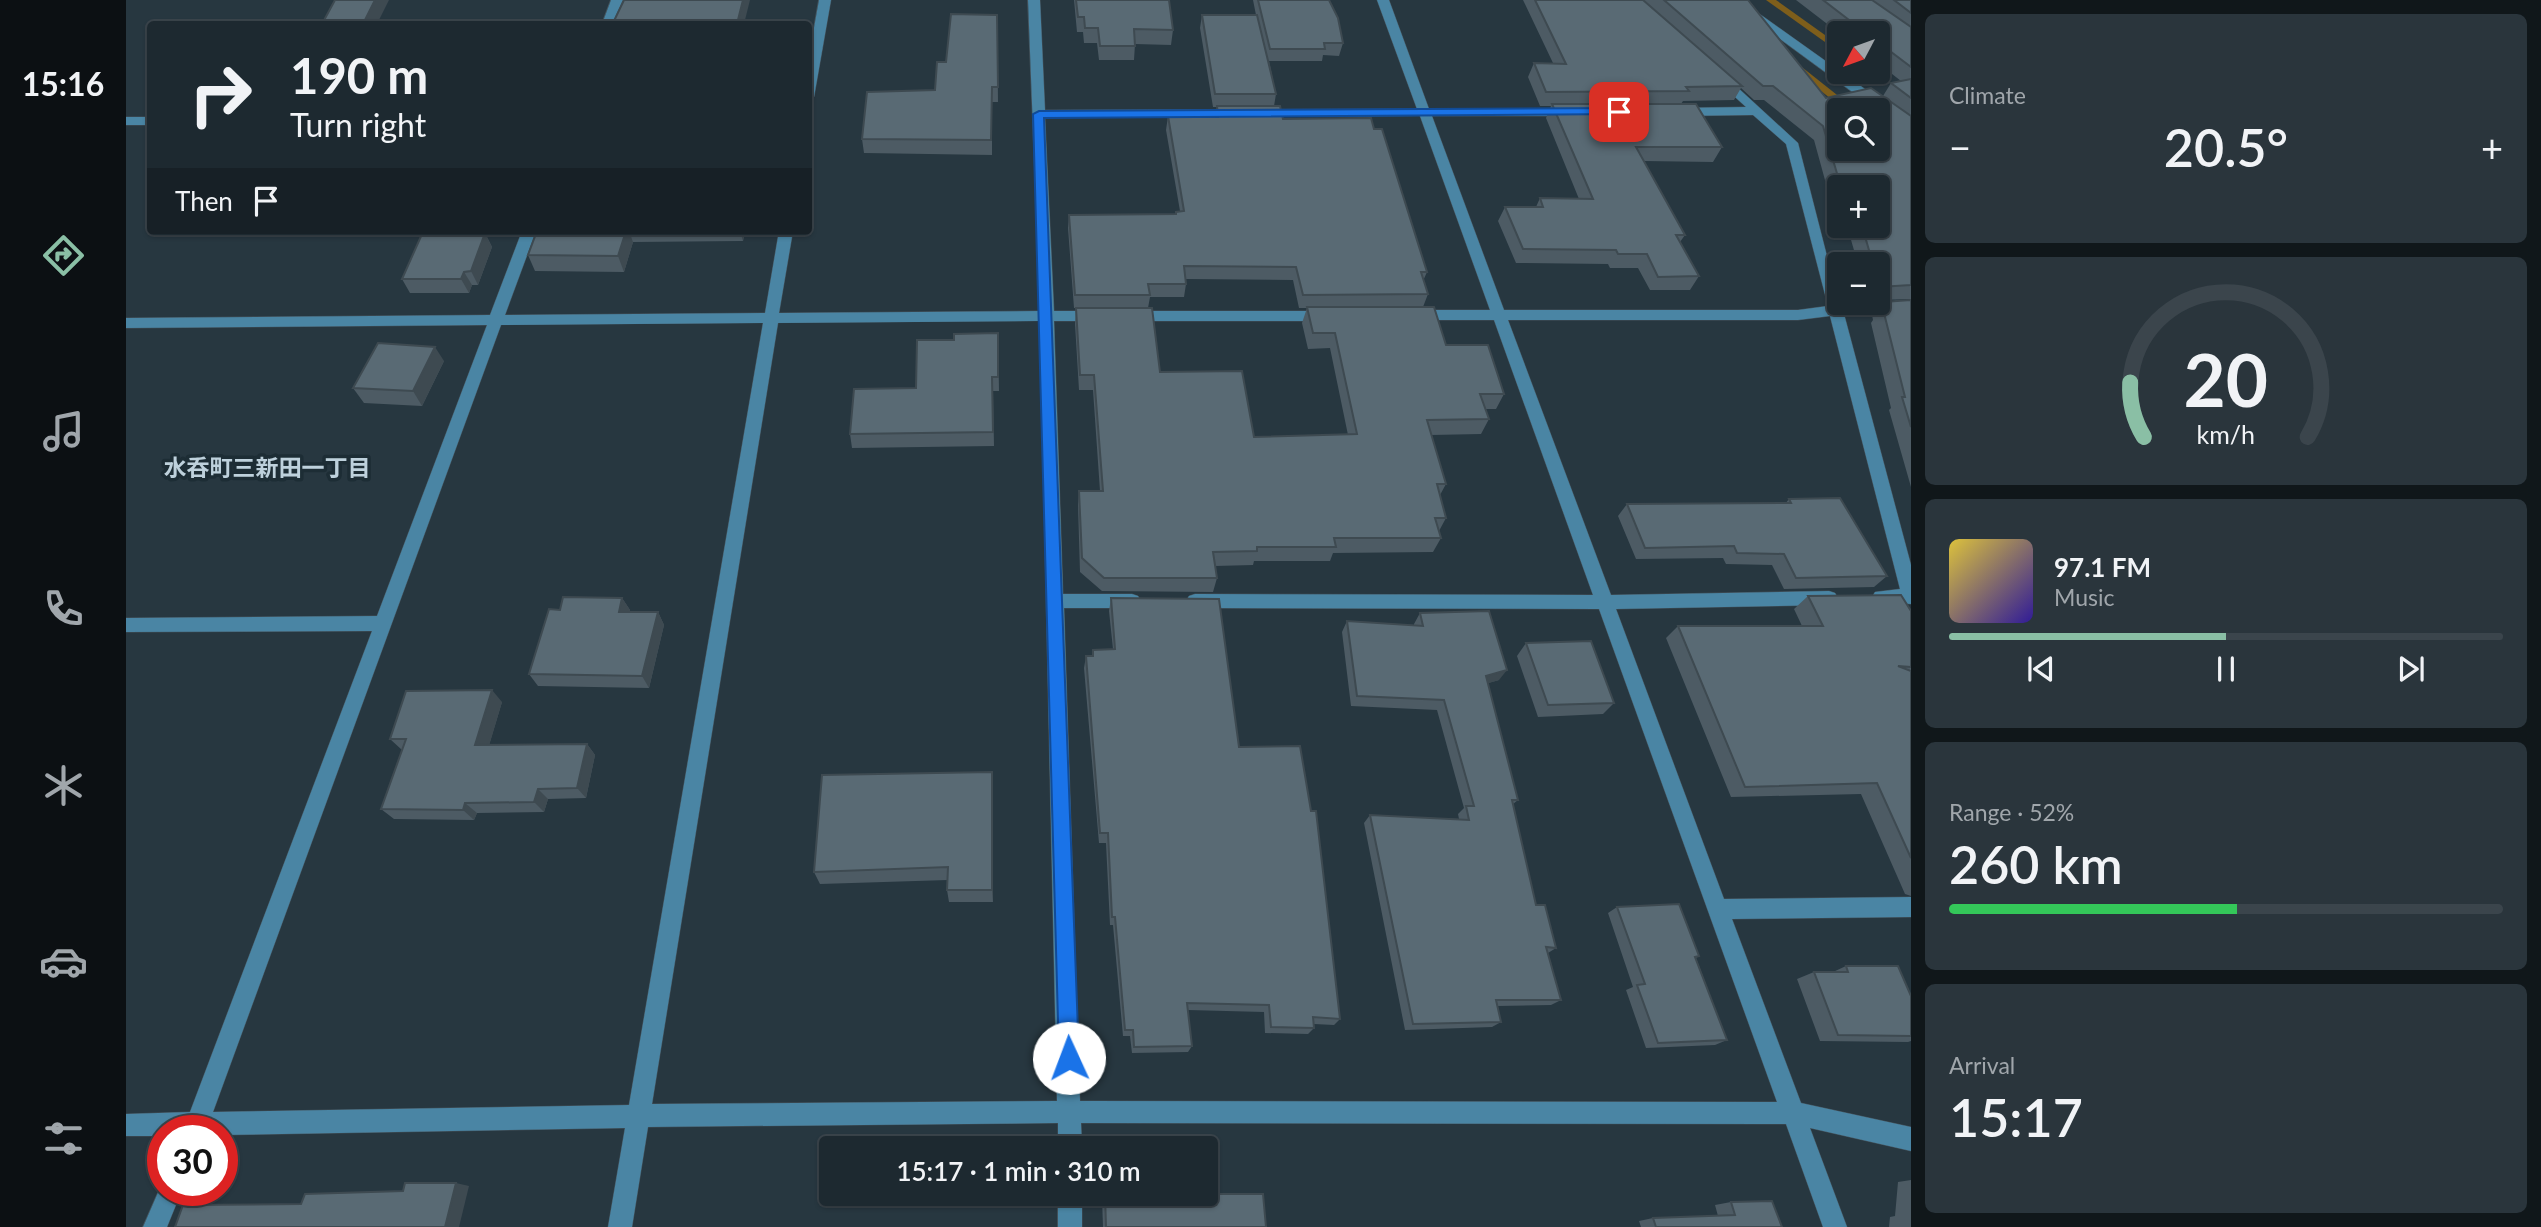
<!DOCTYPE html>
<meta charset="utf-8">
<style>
body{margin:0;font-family:Lato,"Noto Sans JP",sans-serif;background:#2a353c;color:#f1f3f6;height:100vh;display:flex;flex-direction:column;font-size:26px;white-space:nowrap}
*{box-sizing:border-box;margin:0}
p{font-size:23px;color:#a0a6ab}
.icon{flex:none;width:38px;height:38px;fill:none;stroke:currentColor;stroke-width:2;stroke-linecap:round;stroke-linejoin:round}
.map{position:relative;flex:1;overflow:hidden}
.sheet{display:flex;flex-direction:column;gap:14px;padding:14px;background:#10171a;width:630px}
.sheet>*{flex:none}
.hud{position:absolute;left:21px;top:21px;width:665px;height:214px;border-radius:7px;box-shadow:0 2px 5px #0004,0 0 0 2px #3b454c;background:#1d2930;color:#f1f3f6;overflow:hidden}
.needle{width:46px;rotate:229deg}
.tools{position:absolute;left:1701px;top:21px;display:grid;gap:14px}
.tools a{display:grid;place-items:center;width:63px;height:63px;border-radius:7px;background:#1d2930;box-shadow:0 2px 5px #0004,0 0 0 2px #3b454c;font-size:35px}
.speed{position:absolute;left:21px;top:1115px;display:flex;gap:14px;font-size:35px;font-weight:700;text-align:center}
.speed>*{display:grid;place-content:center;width:91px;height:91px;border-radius:50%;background:#1d2930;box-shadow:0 2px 5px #0004,0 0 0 2px #3b454c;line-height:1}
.speed .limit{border:10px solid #d22;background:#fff;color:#111}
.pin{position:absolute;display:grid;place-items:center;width:60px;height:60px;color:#fff;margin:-30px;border-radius:14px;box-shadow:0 4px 10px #0006}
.me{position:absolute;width:77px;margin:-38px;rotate:358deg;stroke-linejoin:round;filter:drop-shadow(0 0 5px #0008)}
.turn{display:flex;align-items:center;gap:24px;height:147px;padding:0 28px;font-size:32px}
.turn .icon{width:91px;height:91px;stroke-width:2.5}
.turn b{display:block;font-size:49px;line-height:60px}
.then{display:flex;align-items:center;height:66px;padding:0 28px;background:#0003;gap:14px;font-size:26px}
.big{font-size:52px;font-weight:600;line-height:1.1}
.sheet .card{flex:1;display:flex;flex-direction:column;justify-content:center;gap:10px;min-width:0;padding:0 24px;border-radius:10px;background:#2a353c}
.sheet .dial{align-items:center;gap:0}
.dial svg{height:182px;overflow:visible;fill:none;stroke:#3b454c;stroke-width:7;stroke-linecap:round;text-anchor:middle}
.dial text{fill:#f1f3f6;stroke:none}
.song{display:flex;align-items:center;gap:21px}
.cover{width:84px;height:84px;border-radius:10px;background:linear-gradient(135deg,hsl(50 70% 55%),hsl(250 70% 35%))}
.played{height:7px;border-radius:4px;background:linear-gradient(90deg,#8abfa5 50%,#3b454c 50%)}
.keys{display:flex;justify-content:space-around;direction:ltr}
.heat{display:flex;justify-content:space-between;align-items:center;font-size:38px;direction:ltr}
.charge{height:10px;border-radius:5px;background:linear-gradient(90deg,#34c759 52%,#3b454c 0)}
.trip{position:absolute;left:693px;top:1136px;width:399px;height:70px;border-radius:7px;background:#1d2930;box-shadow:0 2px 5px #0004,0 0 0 2px #3b454c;font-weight:600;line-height:70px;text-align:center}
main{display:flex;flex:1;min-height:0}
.tab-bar{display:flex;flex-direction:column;width:126px;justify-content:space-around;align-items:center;background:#0c1013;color:#a0a6ab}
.tab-bar .icon{width:49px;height:49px}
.tab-bar .on{color:#8abfa5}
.tab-bar b{font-size:32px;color:#f1f3f6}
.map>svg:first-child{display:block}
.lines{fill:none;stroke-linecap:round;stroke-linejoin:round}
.stream{fill:#7e5e1b;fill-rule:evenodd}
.minor-casing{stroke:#45535c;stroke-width:1}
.minor{fill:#4a85a4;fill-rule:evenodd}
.wall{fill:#4d5b64;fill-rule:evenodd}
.shaded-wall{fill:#3e4a51}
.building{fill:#596a74;stroke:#3e4a51;stroke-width:2;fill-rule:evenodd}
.route{fill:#1a73e8;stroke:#114b97;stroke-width:2}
.labels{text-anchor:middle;stroke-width:7;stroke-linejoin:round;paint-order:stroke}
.neighbourhood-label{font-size:23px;font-weight:bold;fill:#bed1dc;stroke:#1d2d35}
</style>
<main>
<nav class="tab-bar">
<b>15:16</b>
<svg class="icon on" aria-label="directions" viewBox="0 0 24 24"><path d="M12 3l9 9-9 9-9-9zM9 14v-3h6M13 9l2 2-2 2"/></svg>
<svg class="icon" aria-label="music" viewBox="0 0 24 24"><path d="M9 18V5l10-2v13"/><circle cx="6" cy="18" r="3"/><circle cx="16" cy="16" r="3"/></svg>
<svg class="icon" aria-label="phone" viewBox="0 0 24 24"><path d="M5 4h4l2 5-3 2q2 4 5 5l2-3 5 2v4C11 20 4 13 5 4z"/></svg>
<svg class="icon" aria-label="climate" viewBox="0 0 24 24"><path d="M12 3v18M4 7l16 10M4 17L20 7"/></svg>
<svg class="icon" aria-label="car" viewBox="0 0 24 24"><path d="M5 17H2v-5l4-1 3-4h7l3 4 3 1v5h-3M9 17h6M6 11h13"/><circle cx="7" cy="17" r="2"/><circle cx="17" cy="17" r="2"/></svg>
<svg class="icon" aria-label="filters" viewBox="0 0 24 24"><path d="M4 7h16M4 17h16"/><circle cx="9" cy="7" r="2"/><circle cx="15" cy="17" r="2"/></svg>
</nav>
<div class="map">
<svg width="1785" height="1227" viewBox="0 0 1785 1227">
<rect width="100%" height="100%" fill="#273740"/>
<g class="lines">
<g class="stream">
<path d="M1640,0H1650L1713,45V52Z"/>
<path d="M1669,63L1672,64L1730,110H1719L1666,68L1664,66Z"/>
</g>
<defs>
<g id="minor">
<path d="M485,0H497L486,24H476Z"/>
<path d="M693,0H705L688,97L682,100V61Z"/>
<path d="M902,0H914L919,110L1291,109L1251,0H1263L1303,109H1450V115L1446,116H1306L1378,310H1672L1702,306L1660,144L1627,115L1551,116L1545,112L1551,108L1620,107L1588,78L1598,75L1672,143L1713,303L1716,305L1785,301V311L1718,314L1785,565V604L1749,602L1746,597L1749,592L1774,589L1704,316L1672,320H1382L1485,595L1703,591L1709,593L1712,598L1709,603L1703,605L1490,609L1598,899L1785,897V917L1606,919L1675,1103L1785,1127V1151L1684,1128L1721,1227H1697L1660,1124L955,1123L956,1148H932V1123L522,1127L506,1227H482L499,1128L96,1135V1130H37V1136H0V1114L64,1112L246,631L0,632V618L251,616L361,325L0,328V318L364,315L396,231H410L379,315L639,313L653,231H667L653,313L914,311ZM1294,116L1364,310H1288L1281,315L1288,320H1368L1467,595L1069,594L1063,596L1060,601L1063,606L1069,608L1473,609L1651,1102L954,1101L938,608H1006L1012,606L1015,601L1012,596L1006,594H937L928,321H973L980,316L973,311H928L919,118ZM914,321L931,1101L526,1104L652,323ZM637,323L503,1105L87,1112L375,325Z"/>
<path d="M1601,0H1614L1774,114L1785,124V135Z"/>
<rect x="0" y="117" width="24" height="8"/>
<path d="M1004,311H1200L1207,316L1200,321H1004L997,316Z"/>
<path d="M37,1181V1190H56L41,1227H17Z"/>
<rect x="932" y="1194" width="24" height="33"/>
</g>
</defs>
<use href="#minor" class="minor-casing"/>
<use href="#minor" class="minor"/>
</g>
<g class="wall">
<path d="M948,0H1043L1047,30L1045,45L1009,44L1008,60H973L971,43H958L957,32H951Z"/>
<path d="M1127,0H1203L1217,43L1213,56L1197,55L1196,61H1143L1150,94L1148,106L1157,119L1301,272L1297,281L1302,294L1297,307L1320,345L1378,394L1370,409H1360L1363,419L1355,434L1305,435L1320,484L1314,495L1320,518L1313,531L1315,538L1307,552L1207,553L1204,561H1128L1127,565L1089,566L1091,578L1087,592L976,591L954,572L952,505L953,491H974L967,390H953L949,324L950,308H948L942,228L943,215L1050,214V212L1054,211L1040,130L1042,116L1089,117L1091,107H1087L1074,28L1076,15H1130ZM1060,279L1167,280L1173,308H1181L1176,323L1182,349L1204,348L1222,435L1128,437L1034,372L1022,308L1024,297H1058L1060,284Z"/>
<path d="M1397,0H1622L1700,98L1757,96L1765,83L1775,81L1752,63V33H1713L1670,0H1785V299L1752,300V264H1732L1721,226H1752V187H1713V203L1705,202L1688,140L1638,100H1628L1615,88L1608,100L1557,101L1555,104L1596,147L1587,162L1518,161L1559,235L1554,242L1573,276L1564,290H1524L1512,268H1484L1482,264L1390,263L1372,221L1379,207H1410L1414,198L1453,199L1420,118L1425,106H1414L1402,77L1408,63H1427Z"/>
<path d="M871,15L872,102H866V155L738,153L736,139L809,90L820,62Z"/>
<path d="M487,23L618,24H488Z"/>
<path d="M411,231H619L617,241L507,242L498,272L409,271L402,255Z"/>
<path d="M359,233L366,247L352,285H346L343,293H284L276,279Z"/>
<path d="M1785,300V487L1763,410L1765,408L1745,323L1747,320L1746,315L1757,302Z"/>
<path d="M872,333L873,391H867L868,446L726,448L724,434L790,388L828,340Z"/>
<path d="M318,361L296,406L238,403L227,388Z"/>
<path d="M1663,499L1761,576L1748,587L1658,589L1646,565L1600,564L1597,558L1510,559L1492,516L1501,504H1659Z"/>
<path d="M1682,596L1785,611V896L1779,894L1735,794L1605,797L1540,638L1552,626H1676L1668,609Z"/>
<path d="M496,598L504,610L503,612H532L538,625L523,688L412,686L403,674L434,610Z"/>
<path d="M985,598L1113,747L1214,1019L1208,1025L1188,1024V1028L1182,1034L1139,1033L1138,1012L1062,1010L1066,1046L1062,1052L1006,1053L1004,1036H997L987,925H984L980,843H973L958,668L960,656H966L967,650L987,649L983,611Z"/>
<path d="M1294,613L1373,680L1362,683L1392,800L1387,804L1410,905L1430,948L1422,953L1435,1000L1425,1005L1371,1006L1375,1022L1366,1027L1279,1030L1238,823L1244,815L1333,819L1332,814L1338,808L1311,710L1225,706L1216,632L1221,621L1288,625V624Z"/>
<path d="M1400,643L1488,703L1477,714L1412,717L1391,656Z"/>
<path d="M376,702L363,745L461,744L469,755L460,798L422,799L418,812L351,813L348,820L268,819L255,809L276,750L264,739Z"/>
<path d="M866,786L867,902H823L821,890L822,880L694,884L688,872Z"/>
<path d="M1491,907L1573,956L1570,958L1601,1040L1589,1045L1520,1048L1500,990L1507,987L1482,913Z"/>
<path d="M1720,966L1785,996V1041L1782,1042L1694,1041L1671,979L1688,972H1707Z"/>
<path d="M1785,1180V1227H1763L1764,1217L1769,1216L1772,1182Z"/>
<path d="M979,1194L1140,1227H977L976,1198Z"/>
<path d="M1605,1202L1656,1227H1515L1513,1221L1527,1218L1592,1216L1589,1205Z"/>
</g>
<g class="shaded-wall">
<path d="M249,0H263L251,24H237Z"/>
<path d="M617,0H624L618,24H611Z"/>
<path d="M500,231H503L507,242L498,272L492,256Z"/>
<path d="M614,231H619L617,241Z"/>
<path d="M359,233L366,247L352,285L345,271Z"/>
<path d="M338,272L346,285L343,293L335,279Z"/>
<path d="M309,347L318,361L296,406L287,391Z"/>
<path d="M496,598L504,610L500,625L493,612Z"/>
<path d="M532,612L538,625L523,688L516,676Z"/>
<path d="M1381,670L1373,680L1353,686L1360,676Z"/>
<path d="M366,690L376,702L360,756L349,745Z"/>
<path d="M461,744L469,755L460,798L451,788Z"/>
<path d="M866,772V786L867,902L866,890Z"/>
<path d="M412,789L422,799L418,812L408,802Z"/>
<path d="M339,803L351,813L348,820L337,810Z"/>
<path d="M330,1183L343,1186L333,1227H319Z"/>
</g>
<g class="building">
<path d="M209,0H249L237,24H196Z"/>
<path d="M498,0H617L611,24H506L507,23H487Z"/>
<path d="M950,0H1043L1047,30L1008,29L1009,46H974L972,28H959L958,17H952Z"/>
<path d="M1132,0H1203L1212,18L1217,43H1198L1199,49H1144Z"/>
<path d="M1409,0H1517L1616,86L1560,87L1563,91L1420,92L1408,63L1440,64Z"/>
<path d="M1538,0H1622L1700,98L1745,88L1785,116V285L1753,287L1752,282V264H1747L1736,226H1752V187H1715L1697,126L1647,86H1637ZM1713,110H1752V149H1713Z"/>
<path d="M1697,0H1746L1785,27V67L1752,42V33H1740Z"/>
<path d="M1768,0H1785V13Z"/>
<path d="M825,14L871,15L872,87H866L865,140L736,139L741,92L809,90L811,62H820Z"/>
<path d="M1076,15H1131L1150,94H1089Z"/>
<path d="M1785,79V98L1765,83Z"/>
<path d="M1426,104H1570L1596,147H1510L1559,235H1550L1573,276L1532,277L1521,254H1492L1490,250L1397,249L1379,207H1417L1414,198L1467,199Z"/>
<path d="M1091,106H1154L1157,119L1245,118L1248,129H1256L1301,272H1295L1302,294L1177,295L1170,267L1058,266L1060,284H1022L1024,295H949L943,215L1050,214V212L1058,211L1042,116L1092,117Z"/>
<path d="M411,231H500L492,256L402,255Z"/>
<path d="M359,233L345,271L338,272L335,279H276L296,234Z"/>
<path d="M1785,300V427L1776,397H1779L1757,309L1760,310L1757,302Z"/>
<path d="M1181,307H1308L1320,345H1362L1378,394H1354L1363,419L1301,420L1320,484H1311L1320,518H1309L1315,538H1208L1210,547H1131V551L1087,552L1091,578H978L956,558L953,491H977L968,375H954L950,308H1026L1034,372L1116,371L1128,437L1231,434L1209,333H1187Z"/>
<path d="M872,333V377H866L867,432L724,434L728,389L790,388L791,340H828V334Z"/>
<path d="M252,343L309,347L287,391L227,388Z"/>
<path d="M1714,498L1761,576L1670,578L1658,554L1611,553L1608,546L1519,548L1501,504L1665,503L1663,499Z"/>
<path d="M1775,595L1785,611V667L1772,666L1785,671V858L1751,783L1619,787L1552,626H1697L1682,596Z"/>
<path d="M437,597L496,598L493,612H532L516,676L403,674L423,609L434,610Z"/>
<path d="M985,598L1093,599L1113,747L1174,746L1185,811H1190L1214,1019L1187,1017L1188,1028L1145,1027L1143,1005L1061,1003L1066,1046L1008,1047L1007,1030H999L989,917H986L982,833H974L960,656H967V650L989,649Z"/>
<path d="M1363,611L1381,670L1360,676L1392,800H1386L1410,905H1419L1430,948L1420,947L1435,1000H1370L1375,1022L1287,1024L1244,815L1343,820L1340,806H1348L1318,700L1231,696L1221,621L1297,626L1294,613Z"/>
<path d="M1465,641L1488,703L1422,705L1400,643Z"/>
<path d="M366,690L349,745L461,744L451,788L412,789L408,802L339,803L337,810L255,809L280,739H264L280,691Z"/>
<path d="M866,772V890H821L822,867L688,872L696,775Z"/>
<path d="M1553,904L1573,956L1569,957L1601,1040L1532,1043L1511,985L1519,984L1491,907Z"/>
<path d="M1720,966H1772L1785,996V1036L1712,1035L1688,972H1722Z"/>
<path d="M279,1183H330L319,1227H49L57,1205L175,1204L179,1194L277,1191Z"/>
<path d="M979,1194H1137L1140,1227H980Z"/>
<path d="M1646,1201L1656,1227H1530L1527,1218L1609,1215L1605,1202Z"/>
</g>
<path class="route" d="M1493,108L1497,109V114L918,118L953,1058L950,1066L943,1068L936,1066L933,1058L907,114L913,111Z"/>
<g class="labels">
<g class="neighbourhood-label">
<text x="141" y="476">水呑町三新田一丁目</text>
</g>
</g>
</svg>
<div class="tools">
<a><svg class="needle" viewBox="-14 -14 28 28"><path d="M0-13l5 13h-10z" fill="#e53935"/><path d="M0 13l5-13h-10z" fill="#a0a6ab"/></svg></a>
<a><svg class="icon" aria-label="search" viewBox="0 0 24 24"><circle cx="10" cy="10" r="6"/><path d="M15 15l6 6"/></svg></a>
<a>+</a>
<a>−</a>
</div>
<div class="speed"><div class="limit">30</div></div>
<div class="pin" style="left:1493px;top:112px;background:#d93025"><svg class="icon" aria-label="arrive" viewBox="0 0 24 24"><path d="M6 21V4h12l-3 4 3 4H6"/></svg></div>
<svg class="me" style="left:943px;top:1058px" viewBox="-20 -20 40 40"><circle r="19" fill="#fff"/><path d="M0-13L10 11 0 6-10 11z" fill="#1a73e8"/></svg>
<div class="trip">15:17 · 1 min · 310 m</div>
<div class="hud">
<div class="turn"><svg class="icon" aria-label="right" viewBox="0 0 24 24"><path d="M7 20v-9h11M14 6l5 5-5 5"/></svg><div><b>190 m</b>Turn right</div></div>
<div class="then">Then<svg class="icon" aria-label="arrive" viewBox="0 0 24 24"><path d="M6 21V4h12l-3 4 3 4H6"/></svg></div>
</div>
</div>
<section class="sheet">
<div class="card"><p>Climate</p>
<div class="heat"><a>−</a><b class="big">20.5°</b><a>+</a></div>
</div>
<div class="card dial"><svg viewBox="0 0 100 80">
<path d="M14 69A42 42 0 1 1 86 69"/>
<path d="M14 69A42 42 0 0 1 8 45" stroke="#8abfa5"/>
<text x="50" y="56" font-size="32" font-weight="700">20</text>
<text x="50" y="72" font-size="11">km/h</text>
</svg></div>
<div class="card">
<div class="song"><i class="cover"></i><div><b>97.1 FM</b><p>Music</p></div></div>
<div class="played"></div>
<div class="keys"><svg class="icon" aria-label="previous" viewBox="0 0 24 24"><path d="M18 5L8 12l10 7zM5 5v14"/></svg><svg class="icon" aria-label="pause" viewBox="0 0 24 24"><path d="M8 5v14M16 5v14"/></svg><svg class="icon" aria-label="next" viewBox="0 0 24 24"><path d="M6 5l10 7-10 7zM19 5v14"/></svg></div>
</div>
<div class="card"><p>Range · 52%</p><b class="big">260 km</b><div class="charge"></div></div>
<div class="card"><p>Arrival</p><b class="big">15:17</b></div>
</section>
</main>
